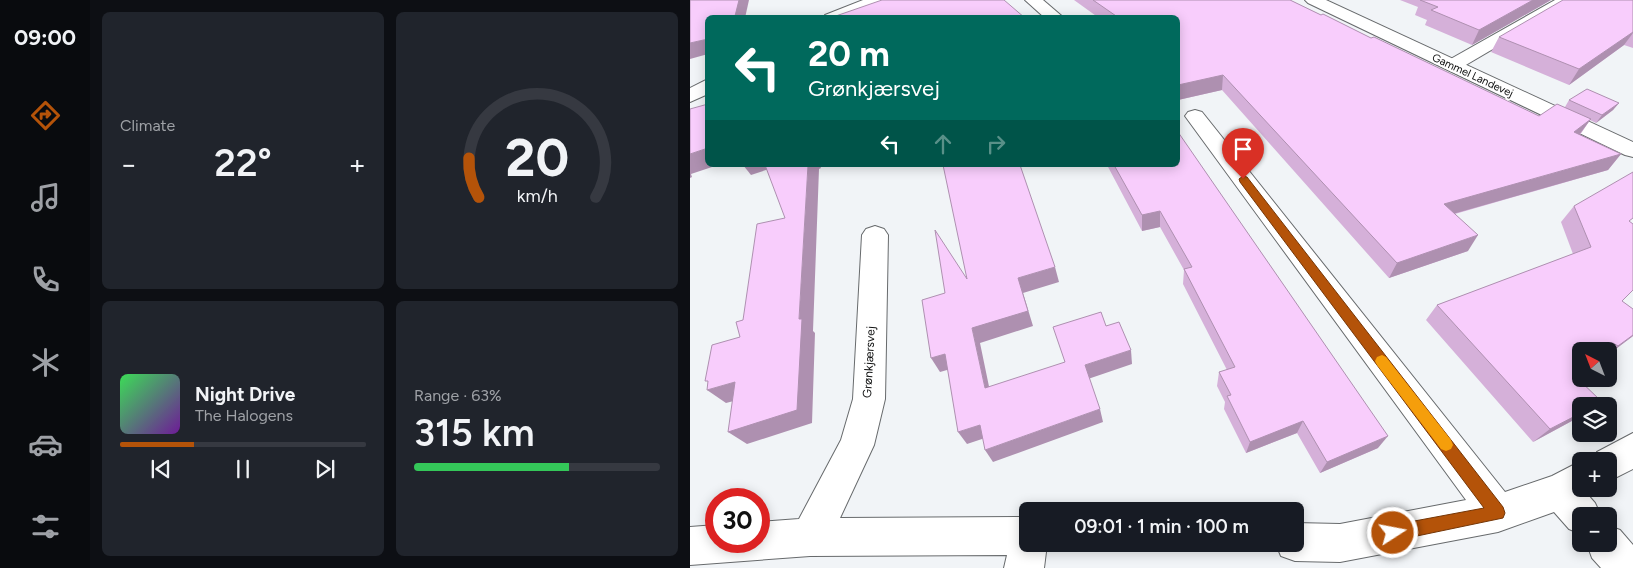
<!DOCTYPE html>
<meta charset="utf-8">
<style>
body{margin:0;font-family:Figtree,sans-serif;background:#20242c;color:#f1f3f6;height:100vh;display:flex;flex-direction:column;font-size:19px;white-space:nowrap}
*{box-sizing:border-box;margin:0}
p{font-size:16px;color:#9ea1a6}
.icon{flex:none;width:28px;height:28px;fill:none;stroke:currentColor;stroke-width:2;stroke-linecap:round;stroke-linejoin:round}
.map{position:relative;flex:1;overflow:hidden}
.sheet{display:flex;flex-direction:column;gap:12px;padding:12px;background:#0d0f14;width:600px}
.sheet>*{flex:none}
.guide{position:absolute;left:15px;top:15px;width:475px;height:152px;border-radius:8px;box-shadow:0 2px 12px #0003;background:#00695c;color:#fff;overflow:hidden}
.needle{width:32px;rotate:318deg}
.fabs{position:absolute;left:882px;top:342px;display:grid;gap:10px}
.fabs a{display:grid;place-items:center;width:45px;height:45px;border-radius:8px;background:#171b24;box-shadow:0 2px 12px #0003;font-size:25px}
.speed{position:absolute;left:15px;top:488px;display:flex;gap:10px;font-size:25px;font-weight:700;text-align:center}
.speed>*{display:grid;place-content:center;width:65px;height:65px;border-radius:50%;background:#171b24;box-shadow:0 2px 12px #0003;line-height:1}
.speed .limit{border:8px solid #d22;background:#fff;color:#111}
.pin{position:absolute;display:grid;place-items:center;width:42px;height:42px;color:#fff;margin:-51px -21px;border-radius:50% 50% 50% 0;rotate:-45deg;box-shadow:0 0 5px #0007}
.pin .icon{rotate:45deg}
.me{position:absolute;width:55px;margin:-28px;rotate:79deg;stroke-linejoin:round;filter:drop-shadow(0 0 4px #0008)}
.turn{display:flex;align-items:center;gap:18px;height:105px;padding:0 20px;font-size:22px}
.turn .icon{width:65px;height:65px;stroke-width:2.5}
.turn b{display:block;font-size:35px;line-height:42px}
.lanes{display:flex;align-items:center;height:48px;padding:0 20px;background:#0003;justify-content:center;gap:25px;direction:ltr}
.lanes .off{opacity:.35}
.big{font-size:38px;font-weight:600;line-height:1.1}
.sheet .card{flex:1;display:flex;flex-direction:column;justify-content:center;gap:8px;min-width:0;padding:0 18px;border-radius:8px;background:#20242c}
.sheet .dial{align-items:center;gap:0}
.dial svg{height:130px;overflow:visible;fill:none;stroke:#363941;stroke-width:7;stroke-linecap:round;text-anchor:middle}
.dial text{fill:#f1f3f6;stroke:none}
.song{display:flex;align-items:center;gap:15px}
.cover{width:60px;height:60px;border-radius:8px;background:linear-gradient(135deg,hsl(130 70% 55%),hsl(280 70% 35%))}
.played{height:5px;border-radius:2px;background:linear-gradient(90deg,#b45309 30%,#363941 30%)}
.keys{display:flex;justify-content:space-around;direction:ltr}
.heat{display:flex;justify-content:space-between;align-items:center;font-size:28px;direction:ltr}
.charge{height:8px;border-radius:4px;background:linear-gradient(90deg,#34c759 63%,#363941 0)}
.sheet .tiles{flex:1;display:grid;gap:12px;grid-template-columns:repeat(2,1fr)}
.trip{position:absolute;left:329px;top:502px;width:285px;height:50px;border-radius:8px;background:#171b24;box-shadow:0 2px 12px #0003;font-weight:600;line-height:50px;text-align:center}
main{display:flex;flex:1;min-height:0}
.tab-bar{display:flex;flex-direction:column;width:90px;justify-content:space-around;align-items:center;background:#090b0e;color:#9ea1a6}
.tab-bar .icon{width:35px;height:35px}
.tab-bar .selected{color:#b45309}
.tab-bar b{font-size:22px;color:#f1f3f6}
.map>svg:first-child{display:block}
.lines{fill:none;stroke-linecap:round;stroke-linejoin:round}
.street-casing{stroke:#676a6c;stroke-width:2}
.secondary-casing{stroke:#676a6c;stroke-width:2}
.street{fill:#fff;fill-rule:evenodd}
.secondary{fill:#fff;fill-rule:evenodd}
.wall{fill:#d5b0d9}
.shaded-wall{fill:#ae90b0}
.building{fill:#f8cdfc;stroke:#ae90b0}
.route{fill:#b45309;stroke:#753606}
.slow{fill:#f59e0b}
.labels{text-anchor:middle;stroke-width:4;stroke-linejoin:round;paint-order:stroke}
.far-street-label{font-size:11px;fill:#0d0e0e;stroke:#fff}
.street-label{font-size:12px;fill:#0d0e0e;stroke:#fff}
</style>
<main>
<nav class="tab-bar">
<b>09:00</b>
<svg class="icon selected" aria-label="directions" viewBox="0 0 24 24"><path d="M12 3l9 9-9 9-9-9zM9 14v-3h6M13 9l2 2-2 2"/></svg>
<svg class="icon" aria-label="music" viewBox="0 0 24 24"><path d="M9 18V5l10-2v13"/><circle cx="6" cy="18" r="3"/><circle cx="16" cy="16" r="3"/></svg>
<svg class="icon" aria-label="phone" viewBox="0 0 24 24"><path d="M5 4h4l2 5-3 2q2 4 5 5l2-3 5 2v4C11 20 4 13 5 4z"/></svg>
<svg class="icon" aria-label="climate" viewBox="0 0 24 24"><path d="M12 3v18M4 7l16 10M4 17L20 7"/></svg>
<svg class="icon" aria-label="car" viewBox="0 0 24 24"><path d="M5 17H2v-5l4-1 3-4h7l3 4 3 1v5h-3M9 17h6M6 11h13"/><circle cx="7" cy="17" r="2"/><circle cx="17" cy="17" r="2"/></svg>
<svg class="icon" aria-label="filters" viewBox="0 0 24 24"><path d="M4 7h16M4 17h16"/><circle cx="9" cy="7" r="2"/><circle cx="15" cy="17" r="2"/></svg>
</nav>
<section class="sheet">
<div class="tiles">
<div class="card"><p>Climate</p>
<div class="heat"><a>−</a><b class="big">22°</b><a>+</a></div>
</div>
<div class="card dial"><svg viewBox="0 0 100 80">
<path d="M14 69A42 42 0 1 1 86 69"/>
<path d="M14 69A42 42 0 0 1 8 45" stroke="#b45309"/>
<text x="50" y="56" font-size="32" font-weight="700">20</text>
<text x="50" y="72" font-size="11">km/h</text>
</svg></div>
<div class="card">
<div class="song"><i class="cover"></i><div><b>Night Drive</b><p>The Halogens</p></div></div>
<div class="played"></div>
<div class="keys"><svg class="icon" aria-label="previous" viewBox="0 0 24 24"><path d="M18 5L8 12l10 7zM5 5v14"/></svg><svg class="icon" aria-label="pause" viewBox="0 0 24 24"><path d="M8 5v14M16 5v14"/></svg><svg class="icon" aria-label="next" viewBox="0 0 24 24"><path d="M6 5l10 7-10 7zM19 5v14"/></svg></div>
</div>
<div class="card"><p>Range · 63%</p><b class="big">315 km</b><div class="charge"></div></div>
</div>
</section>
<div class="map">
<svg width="943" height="568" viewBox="0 0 943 568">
<rect width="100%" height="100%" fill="#f1f4f7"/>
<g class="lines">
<defs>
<g id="street">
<path d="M173,0H195L192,3L157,18H133L135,15Z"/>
<path d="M335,0H353L374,18H355Z"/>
<path d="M865,0H884L881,3L769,69L763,70L757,69L754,65L757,61Z"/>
<path d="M18,79V94L0,102V88Z"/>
<path d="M505,110L512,112L815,492L862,476L891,461V489H905L898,495L905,503L911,516H891V534L879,529L864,512L808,532L650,562L605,561L591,556L586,544H605V523L650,524L776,500L495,116L498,112Z"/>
<path d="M185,226L194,229L198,235L195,399L184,445L150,518L338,517V544H357L354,568H314L317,555L120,556L0,565V527L26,525V541H69V522L109,519L151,440L163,399L172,235L176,229Z"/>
<path d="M943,433V469L919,481V461H903L907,452Z"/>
<path d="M919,526L930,530L943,545V568H911L902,558L897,544H919Z"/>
</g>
<path id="secondary" d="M615,0H636L943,142V157L935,155L618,3Z"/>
</defs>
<use href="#street" class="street-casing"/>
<use href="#secondary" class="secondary-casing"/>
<use href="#street" class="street"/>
<use href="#secondary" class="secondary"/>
</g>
<g class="wall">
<path d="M384,0H600L631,15L849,116L875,107L879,100L929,103L923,110L906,123L900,120L890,135L931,154L918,170L765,214L778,251L699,278L532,90L488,100V18H409Z"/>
<path d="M710,0H861L782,45L735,25L737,20L725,15L728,7Z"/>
<path d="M943,0V48L934,45L879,85L801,52L809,37Z"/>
<path d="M417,165H488L688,448L630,473L607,433L556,453L534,409L535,402L527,386L529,372L537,370L493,284L494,270L470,227L452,231Z"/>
<path d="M884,206L940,222L932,301L943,309V336L919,354V351H891V368L883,375L912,402L906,406H891V416L843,442L736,320L747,305L883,254L871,222Z"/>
</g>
<g class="shaded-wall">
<path d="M49,0H59L55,18H36Z"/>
<path d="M843,0H861L782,45L789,30Z"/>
<path d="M943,32V33L934,45L879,85L889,69Z"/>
<path d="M18,39V54L0,59V43Z"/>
<path d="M533,75L532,90L488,100V85Z"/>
<path d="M929,103L923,110L906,123L912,115Z"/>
<path d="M901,119L889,135L884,132Z"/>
<path d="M18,148V165H28L1,174L2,177L0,178V154Z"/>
<path d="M931,154L918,170L745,219L754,204Z"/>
<path d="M53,165H80L82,168L61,175Z"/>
<path d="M118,165H130L131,168L129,169L123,331L125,333L122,423L57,444L38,432L109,319Z"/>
<path d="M470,211V227L452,231V215Z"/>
<path d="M788,235L778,251L699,278L707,263Z"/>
<path d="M365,267L369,282L333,293L343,326L290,343L302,401L295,388L282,328L328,278Z"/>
<path d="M943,335V336L919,354L928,346Z"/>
<path d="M441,350L442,364L398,379L395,365Z"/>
<path d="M255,354L264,368L250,372L241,358Z"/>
<path d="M45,382L63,396L36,403L17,390Z"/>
<path d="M410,409L413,422L303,462L295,450Z"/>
<path d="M891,413V416L843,442L860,429Z"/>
<path d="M613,421L607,433L556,453L560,442Z"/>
<path d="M290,425L298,437L277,444L268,432Z"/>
<path d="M698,436L688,448L630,473L637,462Z"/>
</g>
<g class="building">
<path d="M0,0H49L45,16L36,18H18V20H16L18,25V39L0,43Z"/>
<path d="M192,0H314L335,18H140Z"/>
<path d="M403,0H600L631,15L633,14L681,38L684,37L849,116L867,104L901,119L884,132L931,154L754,204L788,235L707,263L533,75L488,85V18H429Z"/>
<path d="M730,0H843L789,30L741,10L748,7Z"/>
<path d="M873,0H943V32L889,69L809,37Z"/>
<path d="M897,89L929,103L912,115L879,100Z"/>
<path d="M18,104V148L0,154V109Z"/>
<path d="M488,132L698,436L637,462L613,421L560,442L537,396L541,395L529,372L545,367L494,269L502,267L470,211L452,215L424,165H488Z"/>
<path d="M75,165H118L109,319H112L107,410L38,432L45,382L17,390L18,381H15L22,345L50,337L46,322L53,320L67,224L95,218Z"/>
<path d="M253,165H330L365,267L328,278L338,311L282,328L295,388L375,362L363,327L411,312L416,326L429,322L441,350L395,365L410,409L295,450L290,425L268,432L255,354L241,358L232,300L255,293L245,230L277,279Z"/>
<path d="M943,172V218L939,221L943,224V290L932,301L943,309V335L928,346L923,343L912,351H891V367L883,374L912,402L904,406H891V413L860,429L747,305L901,247L884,206Z"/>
</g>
<path class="route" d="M553,176L557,177L813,507L815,513L813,518L703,541L697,539L695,533L697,528L703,525L794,508L550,182L549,179Z"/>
<path class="slow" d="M692,355L696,357L761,440L763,445L761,449L756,451L751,449L687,365L685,361L687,357Z"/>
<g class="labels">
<g class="far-street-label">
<text transform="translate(783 75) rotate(25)" y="4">Gammel Landevej</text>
</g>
<g class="street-label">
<text transform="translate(179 362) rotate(-87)" y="4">Grønkjærsvej</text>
</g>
</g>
</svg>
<div class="fabs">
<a><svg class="needle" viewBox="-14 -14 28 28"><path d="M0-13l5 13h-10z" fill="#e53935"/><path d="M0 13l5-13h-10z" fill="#9ea1a6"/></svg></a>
<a><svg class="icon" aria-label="layers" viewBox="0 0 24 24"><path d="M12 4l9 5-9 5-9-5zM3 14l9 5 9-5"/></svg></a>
<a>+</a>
<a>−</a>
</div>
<div class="speed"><div class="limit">30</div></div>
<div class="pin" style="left:553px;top:179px;background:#d93025"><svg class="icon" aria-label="arrive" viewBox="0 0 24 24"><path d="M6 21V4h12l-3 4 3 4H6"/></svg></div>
<svg class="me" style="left:703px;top:533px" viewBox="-20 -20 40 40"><circle r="17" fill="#b45309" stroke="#fff" stroke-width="3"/><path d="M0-11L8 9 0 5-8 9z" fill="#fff"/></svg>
<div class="trip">09:01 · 1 min · 100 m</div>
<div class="guide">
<div class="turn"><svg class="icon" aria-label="left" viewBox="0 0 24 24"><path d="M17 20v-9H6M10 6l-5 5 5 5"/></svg><div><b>20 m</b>Grønkjærsvej</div></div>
<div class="lanes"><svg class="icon" aria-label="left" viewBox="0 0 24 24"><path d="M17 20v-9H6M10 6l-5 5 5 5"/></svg><svg class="icon off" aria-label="ahead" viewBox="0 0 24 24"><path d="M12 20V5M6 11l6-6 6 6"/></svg><svg class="icon off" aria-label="right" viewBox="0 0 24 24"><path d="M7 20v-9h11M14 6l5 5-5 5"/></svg></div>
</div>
</div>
</main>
